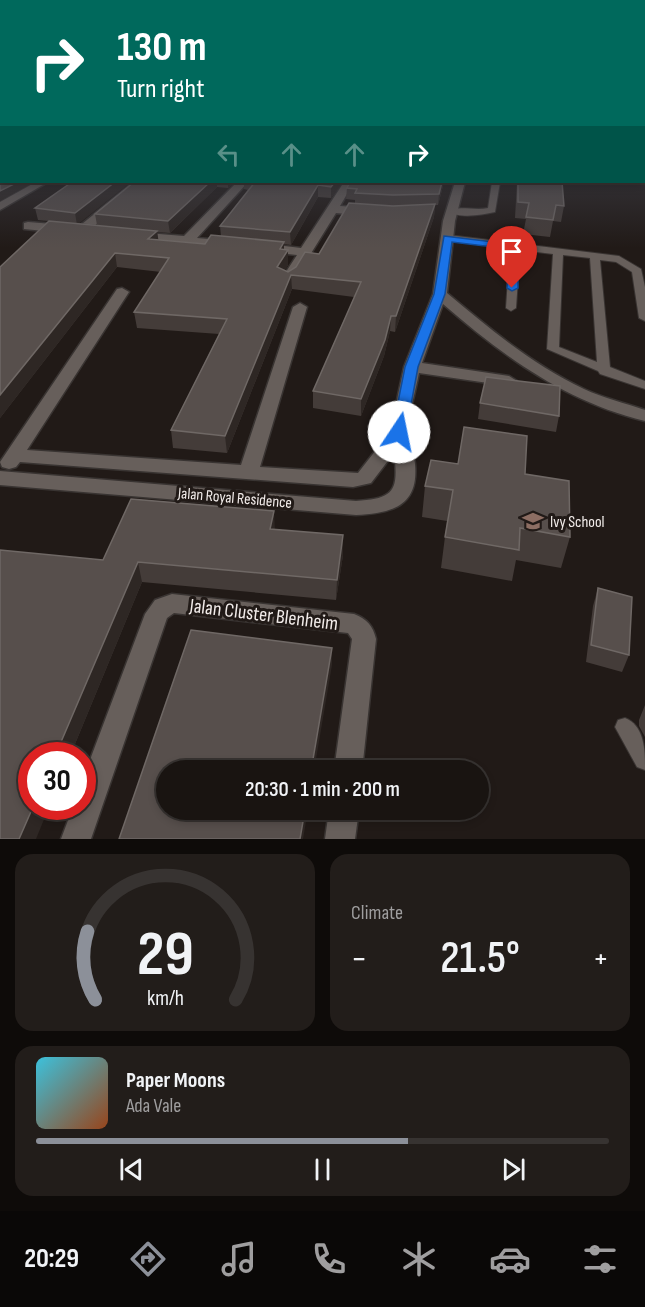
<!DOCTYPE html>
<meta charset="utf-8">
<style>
body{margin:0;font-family:"Sofia Sans Condensed",sans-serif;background:#221d1a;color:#f1f3f6;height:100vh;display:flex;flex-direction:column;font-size:22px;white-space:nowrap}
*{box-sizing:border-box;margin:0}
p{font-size:20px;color:#9f9e9f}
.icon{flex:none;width:33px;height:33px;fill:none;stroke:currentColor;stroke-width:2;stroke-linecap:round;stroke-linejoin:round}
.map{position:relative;height:839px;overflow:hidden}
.drawer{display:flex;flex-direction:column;gap:15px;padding:15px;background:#0e0b09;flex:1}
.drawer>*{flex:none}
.banner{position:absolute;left:0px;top:0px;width:645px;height:183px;box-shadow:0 3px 9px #0003,0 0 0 2px #373331;background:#00695c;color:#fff;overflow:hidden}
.speed{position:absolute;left:18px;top:742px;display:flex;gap:12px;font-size:30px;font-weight:700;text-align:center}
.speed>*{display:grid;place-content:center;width:78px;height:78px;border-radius:50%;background:#191411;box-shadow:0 3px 9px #0003,0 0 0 2px #373331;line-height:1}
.speed .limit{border:9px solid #d22;background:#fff;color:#111}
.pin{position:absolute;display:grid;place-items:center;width:51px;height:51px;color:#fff;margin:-62px -26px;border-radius:50% 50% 50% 0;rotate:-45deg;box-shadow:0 0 6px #0007}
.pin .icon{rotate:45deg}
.me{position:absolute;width:66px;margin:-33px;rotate:11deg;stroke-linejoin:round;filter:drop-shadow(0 0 4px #0008)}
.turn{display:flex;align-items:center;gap:21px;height:126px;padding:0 18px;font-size:27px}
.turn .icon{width:78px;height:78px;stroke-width:2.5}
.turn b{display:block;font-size:42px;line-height:51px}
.lanes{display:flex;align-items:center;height:57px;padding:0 18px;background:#0003;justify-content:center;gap:30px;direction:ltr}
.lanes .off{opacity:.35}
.big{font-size:45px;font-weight:600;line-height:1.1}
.drawer .card{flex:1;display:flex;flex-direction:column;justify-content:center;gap:9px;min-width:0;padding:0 21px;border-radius:18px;background:#221d1a}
.drawer .dial{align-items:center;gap:0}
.dial svg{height:156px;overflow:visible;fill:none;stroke:#373331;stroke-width:7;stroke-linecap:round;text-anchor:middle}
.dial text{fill:#f1f3f6;stroke:none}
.song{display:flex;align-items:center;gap:18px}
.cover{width:72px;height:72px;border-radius:9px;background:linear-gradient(135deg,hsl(190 70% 55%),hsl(20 70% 35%))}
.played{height:6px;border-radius:3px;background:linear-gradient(90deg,#8c9099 65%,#373331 65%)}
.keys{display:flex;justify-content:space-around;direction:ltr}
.heat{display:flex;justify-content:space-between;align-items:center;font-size:33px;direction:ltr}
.drawer .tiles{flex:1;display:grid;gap:15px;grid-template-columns:1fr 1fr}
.card:last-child{grid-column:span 2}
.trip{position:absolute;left:156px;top:760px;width:333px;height:60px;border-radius:30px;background:#191411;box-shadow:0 3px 9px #0003,0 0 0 2px #373331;font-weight:600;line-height:60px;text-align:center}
.tab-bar{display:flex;height:96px;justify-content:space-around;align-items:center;background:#0a0807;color:#9f9e9f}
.tab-bar .icon{width:42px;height:42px}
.tab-bar .on{color:#8c9099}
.tab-bar b{font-size:27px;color:#f1f3f6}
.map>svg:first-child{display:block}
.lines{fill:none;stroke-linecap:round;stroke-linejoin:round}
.lane-casing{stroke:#393432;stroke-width:2}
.street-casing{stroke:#393432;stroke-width:3}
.lane{fill:#675f5b;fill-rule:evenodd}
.street{fill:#675f5b;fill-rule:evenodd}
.wall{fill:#443c39}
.shaded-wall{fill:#2e2724}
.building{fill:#574f4c;stroke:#6f6865;stroke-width:1.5}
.route{fill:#1a73e8;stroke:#114b97;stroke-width:1.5}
.labels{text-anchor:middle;stroke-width:6;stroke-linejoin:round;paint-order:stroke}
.street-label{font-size:16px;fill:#f2ecea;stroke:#211a17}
.poi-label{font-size:16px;fill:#f2ecea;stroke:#211a17;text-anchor:start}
.near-street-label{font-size:20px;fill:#f2ecea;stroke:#211a17}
</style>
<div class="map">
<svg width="645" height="839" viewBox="0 0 645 839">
<rect width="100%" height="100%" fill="#211a17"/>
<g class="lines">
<defs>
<g id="lane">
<path d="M492,182H500L495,212C481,215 460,219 448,211C458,205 475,211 488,208Z"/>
<path d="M448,235L619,256L641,269L645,287V321L639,318L632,272L616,262L600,260L610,367L645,381V389L600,374L598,371L547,349L553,254L520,250L516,308L511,311L506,308L510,248L445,240L443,238ZM563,255L590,258L597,362L559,347Z"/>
<path d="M625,718C645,726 645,751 645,770L637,767L615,727L618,720Z"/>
</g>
<g id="street">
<rect x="644" y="144" width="1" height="7"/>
<path d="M36,182H48L0,210V202Z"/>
<path d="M134,182H145L85,234H77V228Z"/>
<path d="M237,182H248L197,238L233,241L235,244L233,247L134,240L128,236L134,232L184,236Z"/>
<path d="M344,182H354L340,206L370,208L376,212L370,216L336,213L292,284H282L280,281L297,255L260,251L254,247L260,243L301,248Z"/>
<path d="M455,182H465L455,221L447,293C490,329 533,365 584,389C603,398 625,403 645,410V421C566,402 504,357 443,304L422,363L509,376L517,381L509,386L419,373C416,390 408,415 408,432C409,443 414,453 415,464C419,507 391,513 356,515L0,485V471L356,501C394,499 399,491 394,453L371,483L353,487L20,462L16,467L9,469L2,467L0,462L117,289L122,288L129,292L27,450L241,465L293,307L300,303L307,307L260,467L358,473L390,432L404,367L433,294L443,221Z"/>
<path d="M28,222L65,225L71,229L65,233L24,229V223Z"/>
<path d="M172,594L354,614C367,619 373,626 376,639L362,771H334L352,639L348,633L174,613L167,618L91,839H61L73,807H82V781L145,614L155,600Z"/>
<path d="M329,810H359L355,839H325Z"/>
</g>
</defs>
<use href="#lane" class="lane-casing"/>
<use href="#street" class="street-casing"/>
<use href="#lane" class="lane"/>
<use href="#street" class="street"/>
</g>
<g class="wall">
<path d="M72,182L79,223L97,225L95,214L134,182H235L228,188L217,187L170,233L157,232L158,240L205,244L221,236L220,226L248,190L244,189V182H343L331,198L318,197L291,245L284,244V250H288V265L284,271L288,272L319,254L355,203V200L346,199L347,188L444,182L438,205H435L434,217L395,332L390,331L384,356L361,416L313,408V391L354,297L292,289L227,453L173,448L171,430L219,334L137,328L134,312L161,272L117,267L0,418V267L49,221L38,220L35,208Z"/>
<path d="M517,182H562L564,206L561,222L553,221L550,237L523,234L526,219L515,218Z"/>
<path d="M480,403L559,416L556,432L478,419Z"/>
<path d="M525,474L570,537L561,568L516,560L512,581L441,568L447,521L422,517L425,486Z"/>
<path d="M275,529L343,555L336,600L142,582L70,756H32L103,560Z"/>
<path d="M598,588L629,655L622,672L586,662L593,606Z"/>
<path d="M645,705V737L639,726V720Z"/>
</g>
<g class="shaded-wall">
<path d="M18,182H34L0,201V191Z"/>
<path d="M115,182H131L77,225L75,213Z"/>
<path d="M210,182H217V187L170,233L168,221Z"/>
<path d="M228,182H235L228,188Z"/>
<path d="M335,182H343L331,198V187Z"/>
<path d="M442,182H444L438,205L439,194Z"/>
<path d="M318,185V197L291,245L290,232Z"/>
<path d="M435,204L434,217L395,332L396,316Z"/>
<path d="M157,231L159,244L148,239Z"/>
<path d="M284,242V256L288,250V265L278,282L277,267L280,249Z"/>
<path d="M115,253L117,267L0,418V395Z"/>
<path d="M291,275L292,289L227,453L225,436Z"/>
<path d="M391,316L390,331L384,356L361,416V399Z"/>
<path d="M274,511L275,531L270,529Z"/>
<path d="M343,535V555L336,600L337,580Z"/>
<path d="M138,562L142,582L70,756H55Z"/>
<path d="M332,648V665L314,771H311Z"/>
<path d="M33,807H49L36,839H19Z"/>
<path d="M305,810H308L303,839H300Z"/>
</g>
<g class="building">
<rect x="0" y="145" width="2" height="10"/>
<path d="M0,164H2V182H18L0,191Z"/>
<path d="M72,182H115L75,213L35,208Z"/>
<path d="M134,182H210L168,221L95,214Z"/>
<path d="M255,182H335L331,187L318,185L290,232L220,226Z"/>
<path d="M350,182H442L439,194L393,195L355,193L357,189L347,188Z"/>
<path d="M518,182H562L564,206L556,205L553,220L526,217L529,203L518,202Z"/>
<path d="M349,203L393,206L435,204L396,316H391L385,340L361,399L313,391L361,282L291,275L225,436L171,430L227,319L134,312L169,258L115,253L0,395V267L49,221L157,231L148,239L205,244L211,235L284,242L280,249L288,250L277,267L288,272L296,267L305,252L319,254Z"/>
<path d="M486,377L560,386L559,416L480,403Z"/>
<path d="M464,427L527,436L525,474L569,481L570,537L520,528L519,550L445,537L453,490L425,486L431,460L458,464Z"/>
<path d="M131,499L274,511L270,529L343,535L337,580L138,562L55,756H32V807H33L19,839H0V550L103,560Z"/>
<path d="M598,588L632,597L629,655L591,645Z"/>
<path d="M191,630L332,648L311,771H166V810H305L300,839H119Z"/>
</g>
<linearGradient id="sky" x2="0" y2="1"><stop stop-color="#120e0d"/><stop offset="0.53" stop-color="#3d3e47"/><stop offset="1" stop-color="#3d3e47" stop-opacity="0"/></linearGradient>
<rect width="645" height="248" fill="url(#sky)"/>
<path class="route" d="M444,236L518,245V288L512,291L507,288L510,249L452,242L445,294L418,367L406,432L399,436L392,432L405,367L434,294Z"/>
<defs>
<symbol id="school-bare" viewBox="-9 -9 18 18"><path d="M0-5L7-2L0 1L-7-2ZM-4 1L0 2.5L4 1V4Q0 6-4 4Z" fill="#8d6e63" stroke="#211a17" stroke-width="2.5" paint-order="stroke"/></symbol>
</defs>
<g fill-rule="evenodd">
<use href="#school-bare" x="518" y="506" width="30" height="30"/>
</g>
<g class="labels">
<g class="street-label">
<text transform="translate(235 497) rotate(5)" y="6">Jalan Royal Residence</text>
</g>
<g class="poi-label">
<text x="550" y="527">Ivy School</text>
</g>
<g class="near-street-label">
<text transform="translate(264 614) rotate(7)" y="7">Jalan Cluster Blenheim</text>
</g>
</g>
</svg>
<div class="speed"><div class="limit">30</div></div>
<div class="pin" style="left:512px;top:288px;background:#d93025"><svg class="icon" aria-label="arrive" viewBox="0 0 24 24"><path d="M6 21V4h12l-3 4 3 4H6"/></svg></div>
<svg class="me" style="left:399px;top:432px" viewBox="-20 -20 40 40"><circle r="19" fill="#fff"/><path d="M0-13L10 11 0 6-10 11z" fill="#1a73e8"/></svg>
<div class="trip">20:30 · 1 min · 200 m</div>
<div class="banner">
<div class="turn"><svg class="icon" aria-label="right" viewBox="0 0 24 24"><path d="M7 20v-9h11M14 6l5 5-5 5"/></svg><div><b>130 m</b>Turn right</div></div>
<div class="lanes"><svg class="icon off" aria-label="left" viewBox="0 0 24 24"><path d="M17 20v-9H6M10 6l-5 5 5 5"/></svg><svg class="icon off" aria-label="ahead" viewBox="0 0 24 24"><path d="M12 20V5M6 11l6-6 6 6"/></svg><svg class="icon off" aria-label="ahead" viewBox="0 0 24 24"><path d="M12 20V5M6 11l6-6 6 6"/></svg><svg class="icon" aria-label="right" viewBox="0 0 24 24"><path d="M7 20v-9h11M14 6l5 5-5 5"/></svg></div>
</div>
</div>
<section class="drawer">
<div class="tiles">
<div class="card dial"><svg viewBox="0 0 100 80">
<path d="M14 69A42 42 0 1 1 86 69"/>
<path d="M14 69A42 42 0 0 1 10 34" stroke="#8c9099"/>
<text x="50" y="56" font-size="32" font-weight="700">29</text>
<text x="50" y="72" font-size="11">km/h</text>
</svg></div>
<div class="card"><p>Climate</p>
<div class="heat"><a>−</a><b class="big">21.5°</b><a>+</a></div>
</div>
<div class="card">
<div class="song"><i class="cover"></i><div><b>Paper Moons</b><p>Ada Vale</p></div></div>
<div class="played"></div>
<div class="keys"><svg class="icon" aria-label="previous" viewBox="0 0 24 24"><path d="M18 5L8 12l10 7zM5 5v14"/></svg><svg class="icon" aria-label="pause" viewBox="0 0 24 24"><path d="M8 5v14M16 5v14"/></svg><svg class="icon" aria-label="next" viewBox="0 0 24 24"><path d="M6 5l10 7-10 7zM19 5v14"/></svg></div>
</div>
</div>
</section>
<nav class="tab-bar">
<b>20:29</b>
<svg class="icon on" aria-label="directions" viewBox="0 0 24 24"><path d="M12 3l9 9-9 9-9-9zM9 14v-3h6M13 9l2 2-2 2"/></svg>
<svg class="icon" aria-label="music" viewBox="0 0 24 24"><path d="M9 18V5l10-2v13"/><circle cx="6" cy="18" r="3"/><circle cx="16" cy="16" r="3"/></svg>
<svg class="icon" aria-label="phone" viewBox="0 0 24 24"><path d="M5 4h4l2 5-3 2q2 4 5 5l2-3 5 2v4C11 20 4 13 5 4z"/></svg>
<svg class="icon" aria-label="climate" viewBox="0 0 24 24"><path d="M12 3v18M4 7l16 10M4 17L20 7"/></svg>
<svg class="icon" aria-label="car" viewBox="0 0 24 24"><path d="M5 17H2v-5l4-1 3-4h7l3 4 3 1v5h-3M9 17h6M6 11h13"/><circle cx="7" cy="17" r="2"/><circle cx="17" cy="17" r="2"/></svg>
<svg class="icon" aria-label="filters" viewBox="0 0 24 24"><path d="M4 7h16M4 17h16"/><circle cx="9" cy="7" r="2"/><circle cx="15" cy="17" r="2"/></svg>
</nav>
